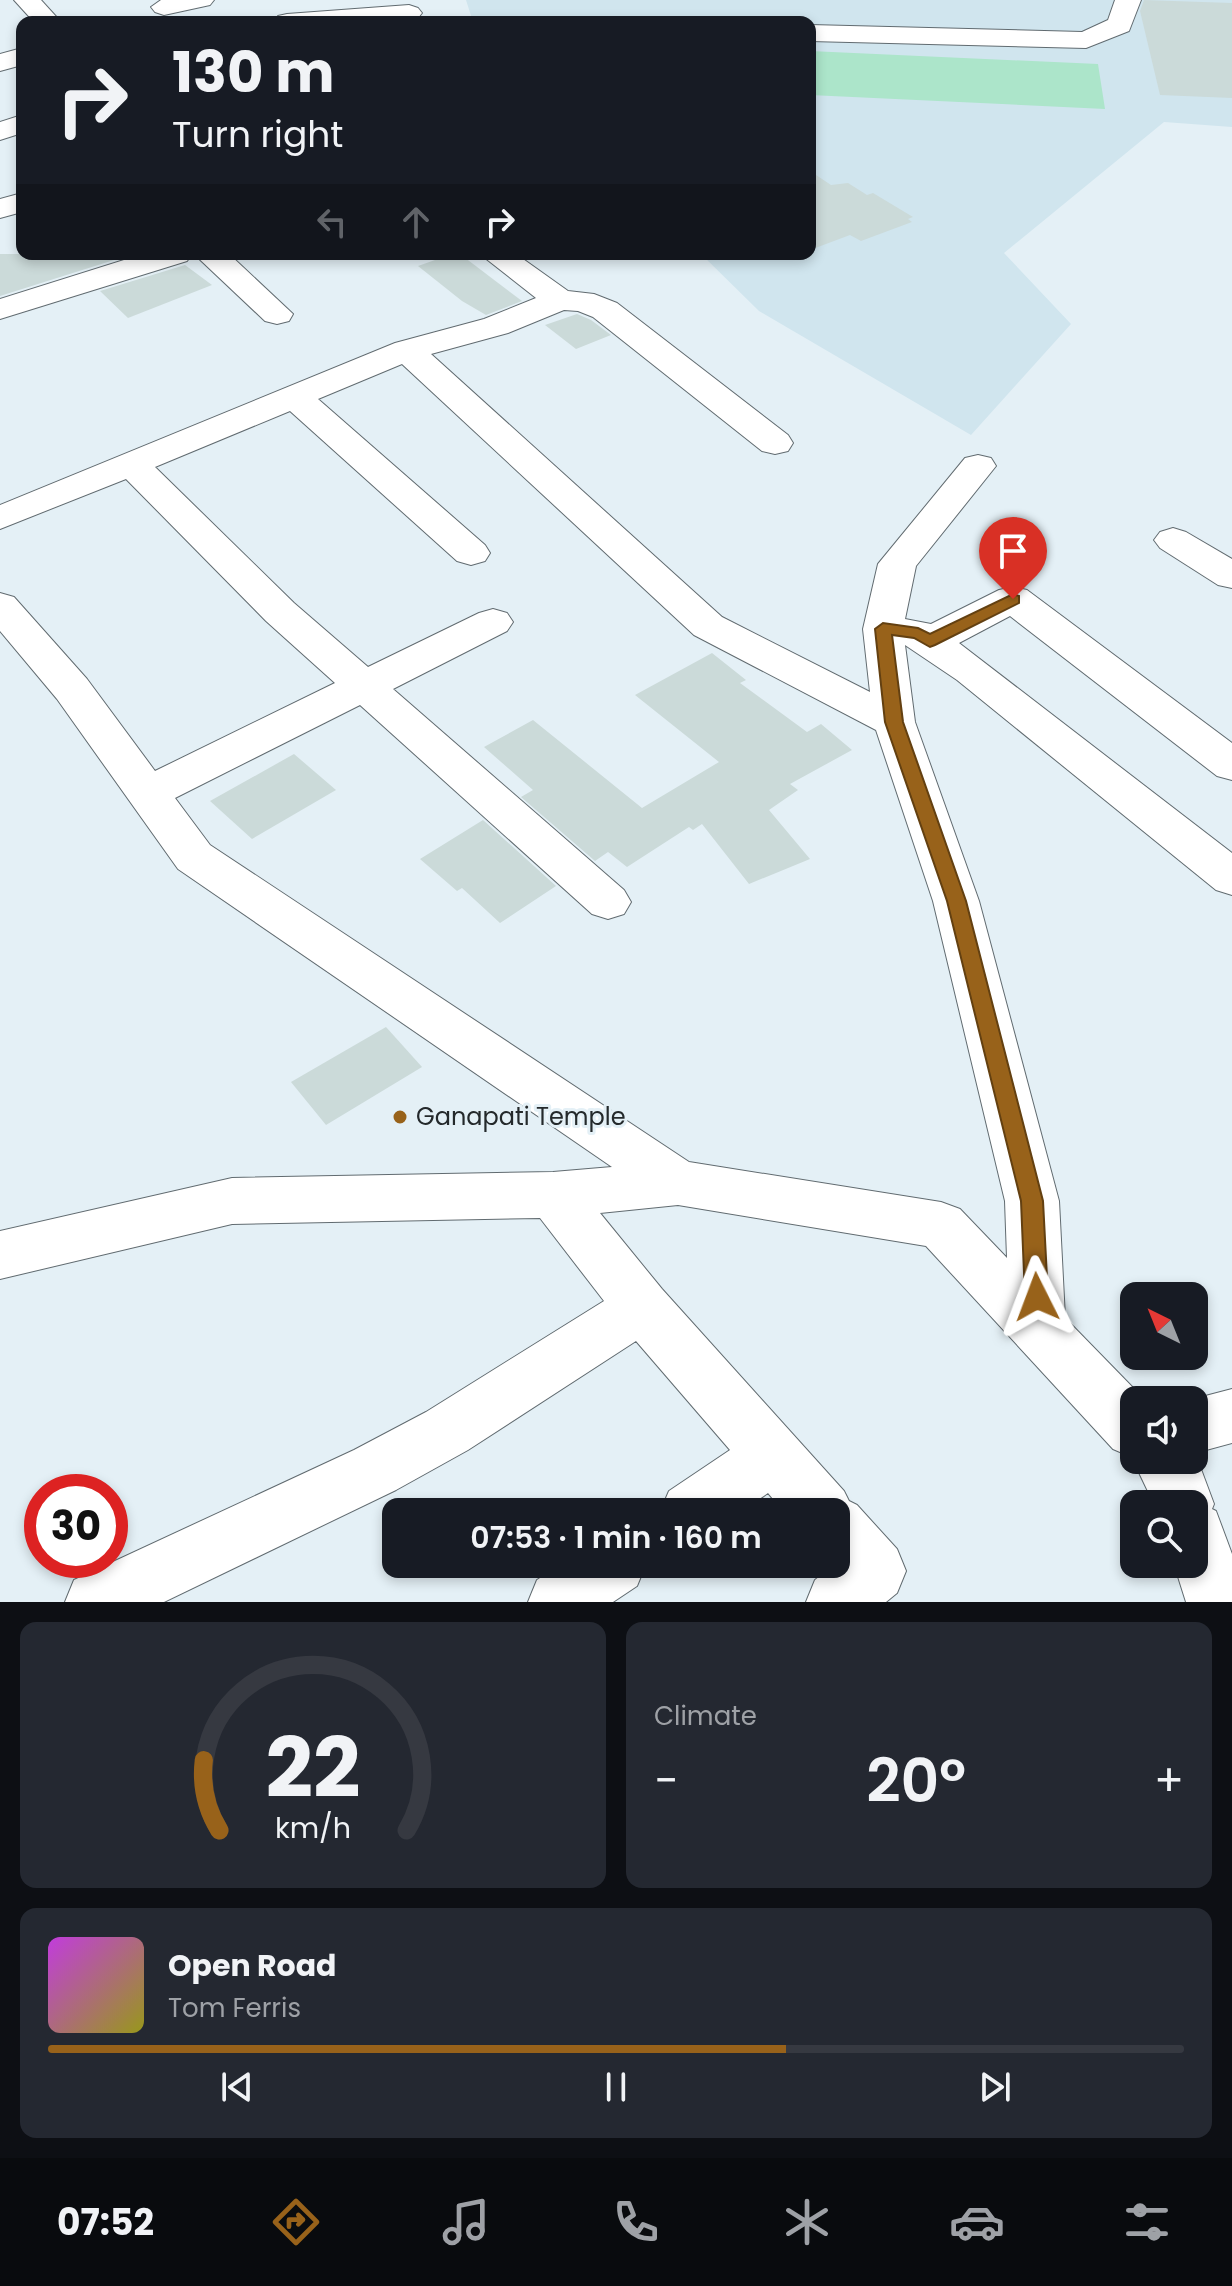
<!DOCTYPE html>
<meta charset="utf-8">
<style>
body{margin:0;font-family:Poppins,sans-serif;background:#242831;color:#f1f3f6;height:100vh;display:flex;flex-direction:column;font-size:30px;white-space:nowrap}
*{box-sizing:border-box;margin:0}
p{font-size:26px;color:#9ea1a6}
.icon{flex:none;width:44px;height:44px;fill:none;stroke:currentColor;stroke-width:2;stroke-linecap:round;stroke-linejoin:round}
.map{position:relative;height:1602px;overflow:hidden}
.side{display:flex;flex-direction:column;gap:20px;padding:20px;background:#0d0f14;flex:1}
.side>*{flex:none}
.banner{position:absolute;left:16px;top:16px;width:800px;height:244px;border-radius:16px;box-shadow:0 4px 12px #0003;background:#171b24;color:#f1f3f6;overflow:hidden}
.needle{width:52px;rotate:317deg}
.buttons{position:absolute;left:1120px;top:1282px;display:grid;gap:16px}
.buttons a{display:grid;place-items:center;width:88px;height:88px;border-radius:16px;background:#171b24;box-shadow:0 4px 12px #0003;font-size:40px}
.speed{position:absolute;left:24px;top:1474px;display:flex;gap:16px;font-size:40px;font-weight:700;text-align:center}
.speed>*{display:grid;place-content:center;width:104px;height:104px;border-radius:50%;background:#171b24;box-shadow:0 4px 12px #0003;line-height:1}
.speed .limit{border:12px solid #d22;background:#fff;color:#111}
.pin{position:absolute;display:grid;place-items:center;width:68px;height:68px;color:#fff;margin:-82px -34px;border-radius:50% 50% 50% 0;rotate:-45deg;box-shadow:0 0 8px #0007}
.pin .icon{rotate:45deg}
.me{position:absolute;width:88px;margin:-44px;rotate:357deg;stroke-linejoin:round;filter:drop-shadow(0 0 6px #0008)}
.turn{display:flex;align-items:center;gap:28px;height:168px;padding:0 24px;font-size:36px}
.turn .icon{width:104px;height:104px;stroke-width:2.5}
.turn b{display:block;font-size:56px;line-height:68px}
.lanes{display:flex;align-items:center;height:76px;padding:0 24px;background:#0003;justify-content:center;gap:40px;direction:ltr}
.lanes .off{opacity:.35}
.big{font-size:60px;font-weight:600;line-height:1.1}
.side .tile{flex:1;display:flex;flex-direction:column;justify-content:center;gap:12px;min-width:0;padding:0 28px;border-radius:16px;background:#242831}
.side .dial{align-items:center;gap:0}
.dial svg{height:208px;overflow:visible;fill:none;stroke:#363941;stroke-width:7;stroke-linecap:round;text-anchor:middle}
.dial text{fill:#f1f3f6;stroke:none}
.song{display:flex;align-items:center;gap:24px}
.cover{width:96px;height:96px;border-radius:12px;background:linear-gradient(135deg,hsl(290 70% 55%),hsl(60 70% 35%))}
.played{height:8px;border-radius:4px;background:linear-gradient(90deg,#98621a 65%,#363941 65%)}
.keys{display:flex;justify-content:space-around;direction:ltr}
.heat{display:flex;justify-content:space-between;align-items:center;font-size:44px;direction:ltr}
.side .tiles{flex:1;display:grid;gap:20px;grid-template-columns:1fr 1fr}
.tile:last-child{grid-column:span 2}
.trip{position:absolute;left:382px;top:1498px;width:468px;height:80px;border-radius:16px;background:#171b24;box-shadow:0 4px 12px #0003;font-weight:600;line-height:80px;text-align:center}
.menu{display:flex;height:128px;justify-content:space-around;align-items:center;background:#090b0e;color:#9ea1a6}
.menu .icon{width:56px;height:56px}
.menu .current{color:#98621a}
.menu b{font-size:36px;color:#f1f3f6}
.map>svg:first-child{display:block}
.built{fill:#d0e5ee}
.green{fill:#ace5ca}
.building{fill:#cbdad9}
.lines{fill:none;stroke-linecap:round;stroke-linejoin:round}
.minor-casing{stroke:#616b70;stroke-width:2}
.minor{fill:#fff;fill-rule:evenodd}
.route{fill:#98621a;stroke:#634011;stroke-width:2}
.poi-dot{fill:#98621a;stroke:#e4f0f6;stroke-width:3}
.labels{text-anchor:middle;stroke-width:6;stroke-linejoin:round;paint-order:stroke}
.poi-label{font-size:24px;fill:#24292b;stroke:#e4f0f6;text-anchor:start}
</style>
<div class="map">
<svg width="1232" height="1602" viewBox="0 0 1232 1602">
<rect width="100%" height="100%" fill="#e4f0f6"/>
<path class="built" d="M466,0H1232V127L1164,122L1004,253L1071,324L971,435L759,311L701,254H810V22H473Z"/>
<path class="green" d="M810,51L1098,64L1105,109L810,95Z"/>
<g class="building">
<path d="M1144,0L1232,3V98L1160,95L1140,11Z"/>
<path d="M810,171L831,185L848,183L867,195L873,193L913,217L908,219L912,222L861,241L850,235L810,250Z"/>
<path d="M0,254H133L0,296Z"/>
<path d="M452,254H460L522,301L486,315L462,301L418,266Z"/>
<path d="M185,265L212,285L128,318L100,291Z"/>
<path d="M577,314L591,320L611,335L576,349L545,325Z"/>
<path d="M712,653L746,680L740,683L807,732L821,724L852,750L790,784L798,790L769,810L810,859L749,884L702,824L693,830L689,827L627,867L608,852L595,861L521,797L533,790L484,747L533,720L642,808L719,762L635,695Z"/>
<path d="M294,754L336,790L252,839L210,801Z"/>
<path d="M483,820L556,886L500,923L462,888L457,891L420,859Z"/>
<path d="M386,1027L422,1067L326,1125L291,1082Z"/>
</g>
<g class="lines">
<defs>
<g id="minor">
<path d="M14,0H41L61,22H34Z"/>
<path d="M161,0H214L210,5L164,15L155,12L151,7Z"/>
<path d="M1115,0H1141L1129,31L1086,48L810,41V25L1082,32L1108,20Z"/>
<path d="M409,5L418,8L422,13L418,18L392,22H274L278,16L287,14Z"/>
<path d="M22,48V65L0,71V54Z"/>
<path d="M22,115V133L0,140V122Z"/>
<path d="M22,193V212L0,218V199Z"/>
<path d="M143,254H192L187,261L0,319V299Z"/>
<path d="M194,254H229L293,314L289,321L277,324L265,321Z"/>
<path d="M480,254H516L568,291L594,294L617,303L788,435L793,443L788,451L775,454L762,451L593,317L578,311L564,310L508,333L431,354L722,617L870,692L863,629L878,564L965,458L978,455L991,458L996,466L916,566L905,619L931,624L999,590L1013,587L1027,590L1232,743V780L1217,776L1010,616L959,643L1232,853V895L1216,890L957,680L905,645L915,722L979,901L1059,1201L1065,1318L1145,1400H1134V1458L1113,1449L926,1246L678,1205L600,1213L662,1289L844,1491L849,1501L857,1505L897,1549L906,1571L897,1593L886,1602H806L815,1580L831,1567L829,1564H836V1512H784L768,1493L741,1512H660L669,1491L730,1450L636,1341L468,1450L396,1490L164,1602H65L74,1580L354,1450L426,1412L604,1301L540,1218L232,1224L0,1279V1231L232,1178L553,1172L612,1167L178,869L57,699L0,631V593L14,597L87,679L155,771L335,683L266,621L126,479L0,529V505L395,343L484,319L536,298ZM402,364L694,635L876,730L933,901L1005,1201L1007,1258L960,1209L941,1202L689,1162L210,845L175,798L360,705L592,914L608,919L624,914L631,902L624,890L393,689L507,631L513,622L507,613L493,609L479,613L368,667L294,603L155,467L290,411L457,561L471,565L485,561L490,553L485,545L318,399Z"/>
<path d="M1173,528L1186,532L1232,559V588L1218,585L1160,548L1154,540L1160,532Z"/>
<path d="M1232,1389V1443L1195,1453L1214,1504L1212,1509L1216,1511L1232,1554V1602H1186L1174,1564H1194V1504H1154L1133,1460H1194V1400H1190Z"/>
<path d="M561,1564H646L637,1586L613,1602H528L537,1580Z"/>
</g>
</defs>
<use href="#minor" class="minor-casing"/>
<use href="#minor" class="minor"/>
</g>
<path class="route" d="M1013,594L1019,596V603L935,645L930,647L914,638L892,635L903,722L966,901L1043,1201L1048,1297L1045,1304L1037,1307L1029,1304L1025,1297L1021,1201L947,901L885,722L875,629L883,623L918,628L930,634Z"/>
<circle class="poi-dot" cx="400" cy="1117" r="8"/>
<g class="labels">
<g class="poi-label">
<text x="416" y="1125">Ganapati Temple</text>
</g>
</g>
</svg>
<div class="buttons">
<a><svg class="needle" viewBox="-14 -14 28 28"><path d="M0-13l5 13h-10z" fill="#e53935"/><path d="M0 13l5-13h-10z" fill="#9ea1a6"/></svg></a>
<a><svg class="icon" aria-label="sound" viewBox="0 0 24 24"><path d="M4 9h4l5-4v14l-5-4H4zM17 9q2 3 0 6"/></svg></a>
<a><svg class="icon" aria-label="search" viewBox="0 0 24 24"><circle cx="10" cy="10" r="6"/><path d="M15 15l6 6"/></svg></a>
</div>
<div class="speed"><div class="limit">30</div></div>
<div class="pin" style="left:1013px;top:599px;background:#d93025"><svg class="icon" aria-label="arrive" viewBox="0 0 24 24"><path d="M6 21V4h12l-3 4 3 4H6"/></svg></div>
<svg class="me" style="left:1037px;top:1297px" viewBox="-20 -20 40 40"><path d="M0-17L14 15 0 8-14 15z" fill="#98621a" stroke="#fff" stroke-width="4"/></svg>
<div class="trip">07:53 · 1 min · 160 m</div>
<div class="banner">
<div class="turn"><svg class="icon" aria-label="right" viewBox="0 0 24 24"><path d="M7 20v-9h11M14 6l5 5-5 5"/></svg><div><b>130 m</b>Turn right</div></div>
<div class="lanes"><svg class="icon off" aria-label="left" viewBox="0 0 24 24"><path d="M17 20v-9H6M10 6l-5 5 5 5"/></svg><svg class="icon off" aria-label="ahead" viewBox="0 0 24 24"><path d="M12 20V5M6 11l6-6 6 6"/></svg><svg class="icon" aria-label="right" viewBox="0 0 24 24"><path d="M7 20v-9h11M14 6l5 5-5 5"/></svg></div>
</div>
</div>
<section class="side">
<div class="tiles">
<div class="tile dial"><svg viewBox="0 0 100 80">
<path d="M14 69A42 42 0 1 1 86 69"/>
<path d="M14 69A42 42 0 0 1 8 42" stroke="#98621a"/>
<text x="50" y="56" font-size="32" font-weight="700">22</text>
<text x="50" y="72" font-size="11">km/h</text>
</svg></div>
<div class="tile"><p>Climate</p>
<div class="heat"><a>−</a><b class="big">20°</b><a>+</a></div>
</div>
<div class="tile">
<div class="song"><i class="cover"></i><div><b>Open Road</b><p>Tom Ferris</p></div></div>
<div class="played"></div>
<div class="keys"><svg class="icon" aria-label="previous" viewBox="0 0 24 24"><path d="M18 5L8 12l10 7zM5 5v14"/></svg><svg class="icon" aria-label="pause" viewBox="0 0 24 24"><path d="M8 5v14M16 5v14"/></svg><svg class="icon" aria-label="next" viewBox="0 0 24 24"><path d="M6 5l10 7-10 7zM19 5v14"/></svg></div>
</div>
</div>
</section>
<nav class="menu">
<b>07:52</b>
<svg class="icon current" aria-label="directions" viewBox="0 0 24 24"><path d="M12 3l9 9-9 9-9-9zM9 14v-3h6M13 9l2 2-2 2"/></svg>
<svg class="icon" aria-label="music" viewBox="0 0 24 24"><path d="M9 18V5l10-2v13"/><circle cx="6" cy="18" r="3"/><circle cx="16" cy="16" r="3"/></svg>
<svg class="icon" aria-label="phone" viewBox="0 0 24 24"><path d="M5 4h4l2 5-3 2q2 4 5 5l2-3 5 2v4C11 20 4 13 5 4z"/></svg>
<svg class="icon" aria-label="climate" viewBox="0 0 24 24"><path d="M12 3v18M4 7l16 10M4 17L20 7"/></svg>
<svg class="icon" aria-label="car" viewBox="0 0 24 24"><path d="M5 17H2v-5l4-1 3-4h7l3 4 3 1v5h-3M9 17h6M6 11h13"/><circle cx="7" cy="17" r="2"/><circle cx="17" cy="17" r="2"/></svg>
<svg class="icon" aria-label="filters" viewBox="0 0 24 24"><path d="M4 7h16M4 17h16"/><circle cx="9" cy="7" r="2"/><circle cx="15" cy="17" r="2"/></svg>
</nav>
